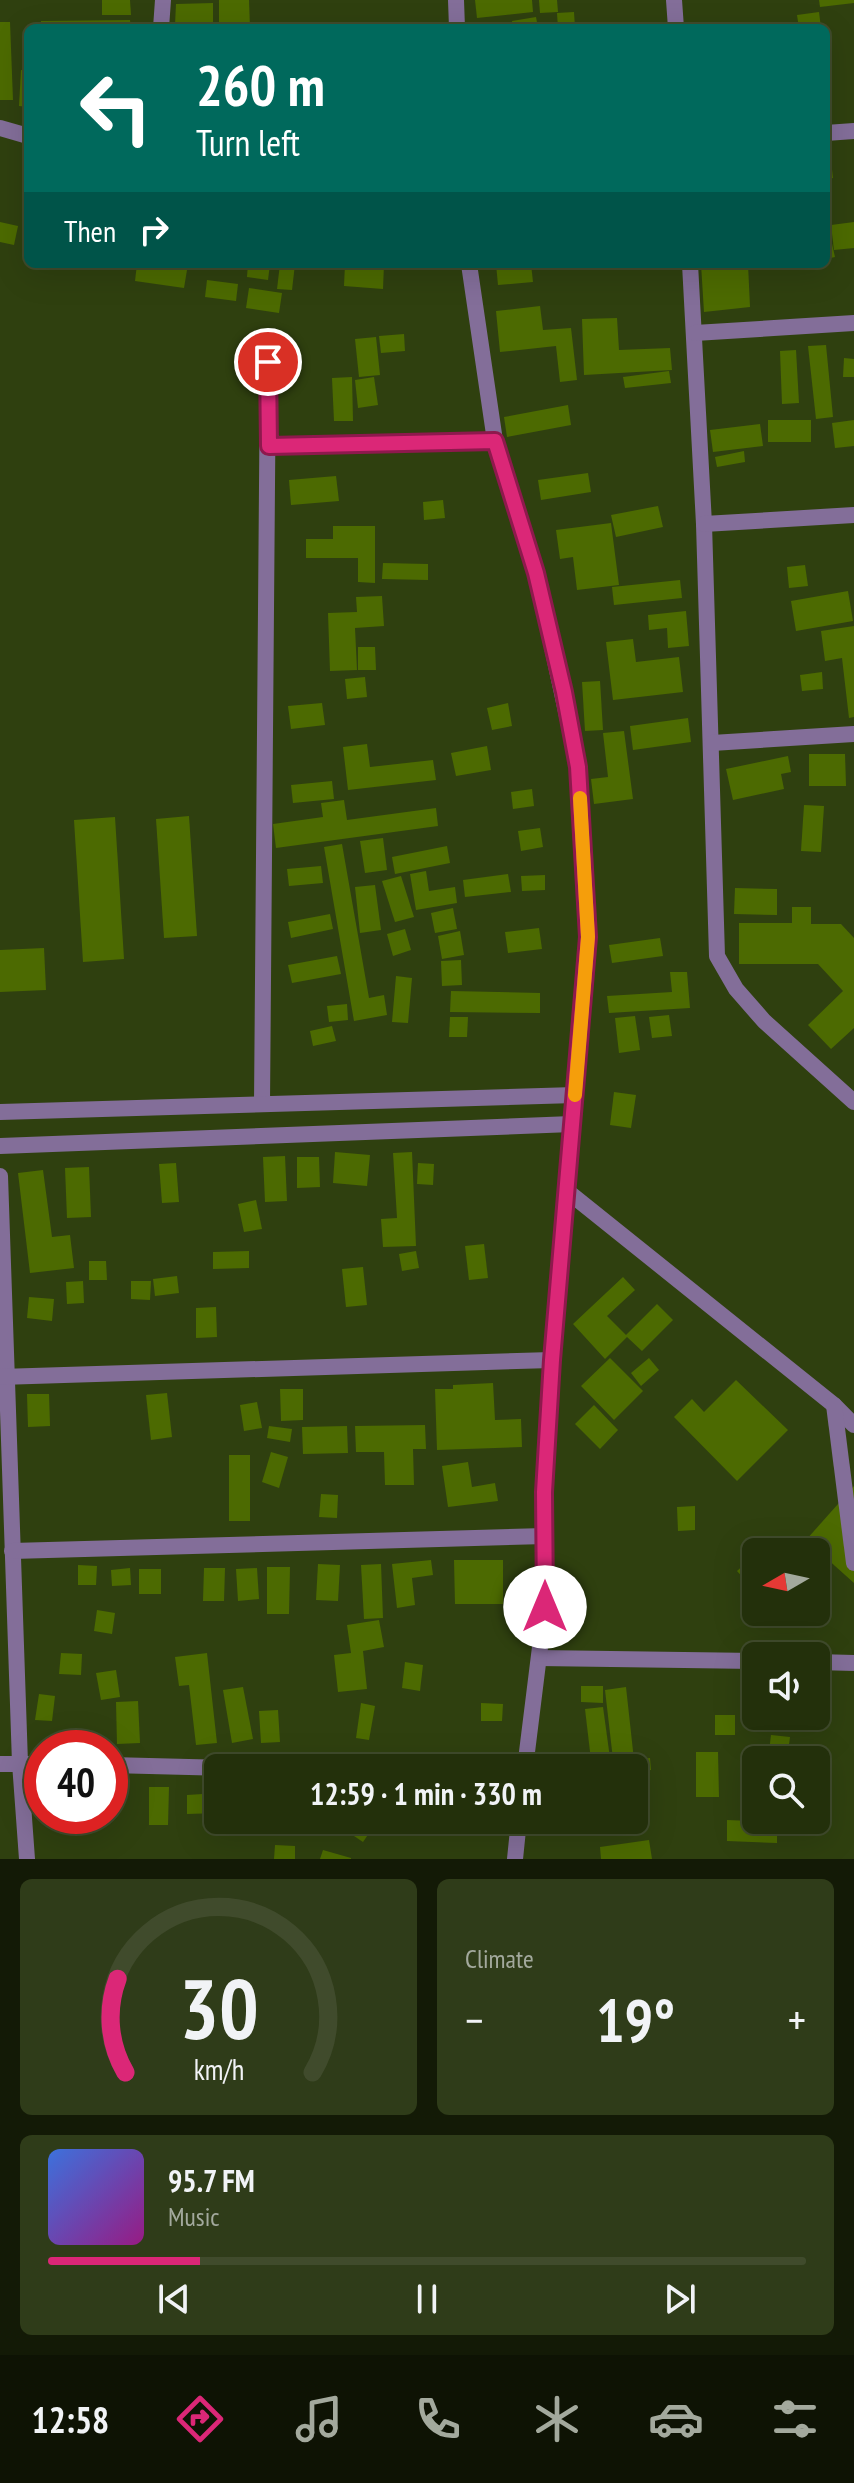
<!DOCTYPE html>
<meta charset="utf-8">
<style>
body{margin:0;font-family:"PT Sans Narrow",sans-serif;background:#2f3c19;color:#f1f3f6;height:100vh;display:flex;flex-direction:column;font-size:30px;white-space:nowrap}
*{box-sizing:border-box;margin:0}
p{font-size:26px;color:#a3a99d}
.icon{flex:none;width:44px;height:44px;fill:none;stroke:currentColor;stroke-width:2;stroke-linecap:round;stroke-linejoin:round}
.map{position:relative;height:1859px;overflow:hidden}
.panel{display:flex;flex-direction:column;gap:20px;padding:20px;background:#131a06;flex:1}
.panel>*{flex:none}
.top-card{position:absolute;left:24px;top:24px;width:806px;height:244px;border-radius:12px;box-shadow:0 8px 32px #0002,0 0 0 2px #404b2c;background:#00695c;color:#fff;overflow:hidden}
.needle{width:52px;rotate:261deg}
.controls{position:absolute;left:742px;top:1538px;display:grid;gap:16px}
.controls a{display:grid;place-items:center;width:88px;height:88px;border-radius:12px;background:#23300b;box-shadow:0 8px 32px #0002,0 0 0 2px #404b2c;font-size:40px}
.speed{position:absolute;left:24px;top:1730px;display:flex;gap:16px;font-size:40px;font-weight:700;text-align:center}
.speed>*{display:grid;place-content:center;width:104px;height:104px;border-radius:50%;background:#23300b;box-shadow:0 8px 32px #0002,0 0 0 2px #404b2c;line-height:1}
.speed .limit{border:12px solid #d22;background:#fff;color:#111}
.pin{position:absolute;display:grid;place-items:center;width:68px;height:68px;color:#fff;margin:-34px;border:4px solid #fff;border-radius:50%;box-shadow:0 2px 8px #0007}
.me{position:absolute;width:88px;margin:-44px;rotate:0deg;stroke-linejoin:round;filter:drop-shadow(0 0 6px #0008)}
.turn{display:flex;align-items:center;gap:28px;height:168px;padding:0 40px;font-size:36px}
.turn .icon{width:104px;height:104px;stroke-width:2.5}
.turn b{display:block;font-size:56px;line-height:68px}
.then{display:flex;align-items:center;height:76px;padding:0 40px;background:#0003;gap:16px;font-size:30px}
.big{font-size:60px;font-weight:700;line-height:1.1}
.panel .card{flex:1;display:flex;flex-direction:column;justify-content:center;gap:12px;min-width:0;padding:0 28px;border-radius:12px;background:#2f3c19}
.panel .dial{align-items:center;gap:0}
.dial svg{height:208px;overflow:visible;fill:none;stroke:#404b2c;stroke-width:7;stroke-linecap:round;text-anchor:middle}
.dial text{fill:#f1f3f6;stroke:none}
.song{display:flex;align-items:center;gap:24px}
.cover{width:96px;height:96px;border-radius:12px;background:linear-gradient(135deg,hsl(220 70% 55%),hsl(310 70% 35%))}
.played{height:8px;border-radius:4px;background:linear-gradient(90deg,#db2777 20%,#404b2c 20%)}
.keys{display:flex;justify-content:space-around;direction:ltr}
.heat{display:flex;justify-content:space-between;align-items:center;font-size:44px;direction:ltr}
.panel .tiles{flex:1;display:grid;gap:20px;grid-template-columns:1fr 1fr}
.card:last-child{grid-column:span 2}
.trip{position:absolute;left:204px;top:1754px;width:444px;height:80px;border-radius:12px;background:#23300b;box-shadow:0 8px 32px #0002,0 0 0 2px #404b2c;font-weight:700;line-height:80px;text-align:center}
.tabs{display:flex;height:128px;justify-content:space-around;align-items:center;background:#0e1304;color:#a3a99d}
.tabs .icon{width:56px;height:56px}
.tabs .selected{color:#db2777}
.tabs b{font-size:36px;color:#f1f3f6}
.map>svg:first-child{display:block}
.building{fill:#4c6a01}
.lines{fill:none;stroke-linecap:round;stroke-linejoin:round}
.minor{stroke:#836e99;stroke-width:16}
.tertiary{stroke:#836e99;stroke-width:16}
.route-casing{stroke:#8e194d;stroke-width:20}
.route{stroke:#db2777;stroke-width:14}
.slow{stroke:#f59e0b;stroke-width:14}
</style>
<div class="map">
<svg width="854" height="1859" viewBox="0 0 854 1859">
<rect width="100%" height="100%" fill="#2f400f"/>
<g class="building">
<path d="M102,0H130L131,15H102Z"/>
<path d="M219,0H249L250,28H219Z"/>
<path d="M475,0H532L533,12L477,18Z"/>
<path d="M539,0H557L558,12L540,13Z"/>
<path d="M819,0H854V3L820,7Z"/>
<path d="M213,3V25H175L176,4Z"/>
<path d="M574,12L575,28H558L557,13Z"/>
<path d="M819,12L821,28H799L797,15Z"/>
<path d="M536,17L538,28H513L512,21Z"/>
<path d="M130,20L131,28H41V21Z"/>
<path d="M0,22H10L13,100H0Z"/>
<path d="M21,70L28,71V107L19,106Z"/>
<path d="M829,144L833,178L826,179V145Z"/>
<path d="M826,217L835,257L826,259Z"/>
<path d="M0,222L18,226L14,245L0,242Z"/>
<path d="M854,222V248L834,250L831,225Z"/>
<path d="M137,264H188L184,288L135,281Z"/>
<path d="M248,264H270L268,280L247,277Z"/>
<path d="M280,264H295L292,290L277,289Z"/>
<path d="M345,264H384L383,289L344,286Z"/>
<path d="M496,264H531L533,282L498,285Z"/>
<path d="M701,264H748L750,307L704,312Z"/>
<path d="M207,280L238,284L236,301L205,297Z"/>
<path d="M249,288L282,293L279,313L246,308Z"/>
<path d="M540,306L543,330L571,328L577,380L560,382L556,346L500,352L496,311Z"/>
<path d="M617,318L619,350L670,348L672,370L584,375L582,319Z"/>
<path d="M404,334L405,351L381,353L379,336Z"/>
<path d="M376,337L380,375L359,377L355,339Z"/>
<path d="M826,345L833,417L816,419L808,346Z"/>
<path d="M796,350L799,403L782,404L780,351Z"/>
<path d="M844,358L854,359V377H843Z"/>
<path d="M669,371L671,383L625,388L623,377Z"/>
<path d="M352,377L353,421H334L332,378Z"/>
<path d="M374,377L378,405L358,408L355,380Z"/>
<path d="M568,405L571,425L507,437L504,417Z"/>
<rect x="768" y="420" width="43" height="22"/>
<path d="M854,420V446L835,448L832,423Z"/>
<path d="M760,424L763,446L713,452L710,430Z"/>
<path d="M744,451L745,462L717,467L715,457Z"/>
<path d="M588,473L591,492L541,500L538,480Z"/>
<path d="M336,476L339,501L291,505L289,480Z"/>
<path d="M443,500L445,518L424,520L423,502Z"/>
<path d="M658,506L663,527L616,537L611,515Z"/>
<path d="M611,523L619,585L577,590L573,557L560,559L556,530Z"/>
<path d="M333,526H375V583L358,582V558H306V539H333Z"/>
<path d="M383,563L428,564V580L382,579Z"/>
<path d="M805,565L808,586L789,588L787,567Z"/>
<path d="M680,580L682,598L614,605L612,587Z"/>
<path d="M848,591L853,621L796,631L791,601Z"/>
<path d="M382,596L384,626L355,628L357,670L330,671L328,613L357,612L356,597Z"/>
<path d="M686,611L689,646L668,648L667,628L649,630L648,615Z"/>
<path d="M854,626V717L849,718L842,658L825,661L821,631Z"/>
<path d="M633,639L636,662L679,657L683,692L613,700L606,642Z"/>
<path d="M358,647H375L376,670H358Z"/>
<path d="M822,672L823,689L802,691L800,675Z"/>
<path d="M365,677L367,697L347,699L345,679Z"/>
<path d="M600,681L603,730L585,731L582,682Z"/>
<path d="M322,703L325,725L291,729L288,706Z"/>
<path d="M508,703L512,726L492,730L487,708Z"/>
<path d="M688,718L691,742L633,750L630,726Z"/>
<path d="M624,731L633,799L594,804L591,779L608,777L603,733Z"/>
<path d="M367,744L370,767L433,760L436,780L348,790L343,747Z"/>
<path d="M487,746L491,770L456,776L451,753Z"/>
<path d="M809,754H845L846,786H809Z"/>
<path d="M788,756L791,772L781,774L784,789L733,800L726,769Z"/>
<path d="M332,781L334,799L293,803L291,785Z"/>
<path d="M532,789L534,806L513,809L511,792Z"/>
<path d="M344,800L347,820L436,808L438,826L276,848L273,824L323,817L321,803Z"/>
<path d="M804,805L824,806L821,852L801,851Z"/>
<path d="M189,816L197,936L164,938L156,819Z"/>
<path d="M115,817L124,959L83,962L74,820Z"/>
<path d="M540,828L543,847L521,851L518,831Z"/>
<path d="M383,838L387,870L365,873L360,841Z"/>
<path d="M342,844L369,998L384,995L387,1015L354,1021L324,847Z"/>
<path d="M447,846L450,863L395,874L392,857Z"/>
<path d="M321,866L323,883L289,886L287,869Z"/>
<path d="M426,871L429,891L455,887L457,903L416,910L410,874Z"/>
<path d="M508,874L511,892L465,897L463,880Z"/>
<path d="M545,875V890L522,891L521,876Z"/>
<path d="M401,876L414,917L395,922L382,881Z"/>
<path d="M375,885L381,930L360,933L355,887Z"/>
<path d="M735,888L777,889V915L734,914Z"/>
<path d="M792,907H811V924H841L854,938V1028L831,1049L808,1025L843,991L818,964H739V923H792Z"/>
<path d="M453,908L457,929L435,933L431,913Z"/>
<path d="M330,914L333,929L291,938L288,922Z"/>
<path d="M539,928L542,949L508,953L505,932Z"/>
<path d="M405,929L411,950L393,956L387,934Z"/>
<path d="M460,931L464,955L442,959L438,936Z"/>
<path d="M660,938L663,956L612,963L609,945Z"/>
<path d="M44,948L46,990L0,992V950Z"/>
<path d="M337,956L341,974L292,983L288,965Z"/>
<path d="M461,960L462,985L442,986L441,961Z"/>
<path d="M670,972H687L690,1008L609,1013L607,996L672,992Z"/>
<path d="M396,976L412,978L408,1023L392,1022Z"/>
<path d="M451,991L540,993V1013L450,1012Z"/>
<path d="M347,1004L348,1020L329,1022L327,1006Z"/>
<path d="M669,1015L672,1036L652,1038L649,1017Z"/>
<path d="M635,1016L640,1050L619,1053L615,1018Z"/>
<path d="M450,1017H468L467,1037H449Z"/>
<path d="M332,1026L336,1041L313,1046L310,1031Z"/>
<path d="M614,1092L636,1095L631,1128L610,1125Z"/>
<path d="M335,1152L370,1155L367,1186L333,1183Z"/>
<path d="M412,1152L416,1246L383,1247L381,1219L397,1218L393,1153Z"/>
<path d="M285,1156L287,1201L265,1202L263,1157Z"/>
<path d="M297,1157H319L320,1187L297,1188Z"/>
<path d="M176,1163L179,1202L162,1203L159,1164Z"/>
<path d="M418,1163L434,1164L433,1185L417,1184Z"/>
<path d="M89,1167L91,1217L67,1218L65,1168Z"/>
<path d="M43,1170L52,1237L70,1235L74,1268L30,1273L18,1173Z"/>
<path d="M256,1200L262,1229L244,1232L238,1204Z"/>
<path d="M484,1244L488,1278L469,1280L465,1246Z"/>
<path d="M249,1251V1268L213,1269V1252Z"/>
<path d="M416,1251L419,1268L402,1271L399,1254Z"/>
<path d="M89,1261H106L107,1280H89Z"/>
<path d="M363,1267L367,1305L346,1307L342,1269Z"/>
<path d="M177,1276L179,1293L155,1296L153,1279Z"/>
<path d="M623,1277L635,1290L607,1316L626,1335L657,1304L673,1320L642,1351L627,1337L605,1359L573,1324Z"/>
<path d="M83,1281L84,1303L67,1304L66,1282Z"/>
<path d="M131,1281H151L150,1300L131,1299Z"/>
<path d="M29,1297L54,1299L52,1321L27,1318Z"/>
<path d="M216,1307L217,1337L196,1338V1308Z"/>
<path d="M610,1358L643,1391L614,1420L581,1386Z"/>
<path d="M649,1358L659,1370L641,1386L631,1373Z"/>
<path d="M736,1380L788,1430L737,1481L674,1417L692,1399L704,1412Z"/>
<path d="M493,1383L495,1420L521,1419L522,1447L437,1450L435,1389H453V1385Z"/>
<path d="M280,1389H303V1420L281,1421Z"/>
<path d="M167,1393L172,1437L151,1440L146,1395Z"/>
<path d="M27,1394H49L50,1426L28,1427Z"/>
<path d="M257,1402L262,1428L244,1431L240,1405Z"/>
<path d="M594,1405L618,1430L600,1449L575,1424Z"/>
<path d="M425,1425L426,1449H413L414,1485H385L384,1452H356L355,1426Z"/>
<path d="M269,1426L292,1429L290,1442L267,1438Z"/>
<path d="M347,1426L348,1453L303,1454L302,1427Z"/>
<path d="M271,1452L288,1457L279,1488L262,1482Z"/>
<rect x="229" y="1455" width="21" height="66"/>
<path d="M468,1462L472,1487L495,1483L498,1501L448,1507L442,1466Z"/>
<path d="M854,1486V1583L806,1540Z"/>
<path d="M321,1494L338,1495L337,1518L319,1517Z"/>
<path d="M695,1506V1530L678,1531L677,1507Z"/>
<path d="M756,1554V1586L753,1589L737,1571Z"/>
<path d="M431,1560L433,1575L412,1578L415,1605L397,1608L392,1564Z"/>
<path d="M454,1560H503V1604H455Z"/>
<path d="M318,1564L340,1565L338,1601L316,1600Z"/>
<path d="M381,1564L383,1618L364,1619L361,1565Z"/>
<path d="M78,1565L97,1566L96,1585H78Z"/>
<path d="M267,1567H290L289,1614H267Z"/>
<path d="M130,1568L131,1585L112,1586L111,1570Z"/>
<path d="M204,1568H225L224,1601H203Z"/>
<path d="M257,1568L259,1599L238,1601L236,1569Z"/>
<rect x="139" y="1569" width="22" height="25"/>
<path d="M97,1610L115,1613L112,1634L94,1631Z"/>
<path d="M379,1620L384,1647L363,1651L367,1689L338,1692L334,1655L351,1653L347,1625Z"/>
<path d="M61,1653L82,1654L81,1675L59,1674Z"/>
<path d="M207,1653L217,1743L196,1745L189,1685L179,1686L175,1657Z"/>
<path d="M405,1662L423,1665L420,1691L402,1688Z"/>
<path d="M116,1670L120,1697L101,1700L96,1673Z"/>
<path d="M581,1686H603V1703L581,1702Z"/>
<path d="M243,1687L253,1739L232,1743L223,1690Z"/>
<path d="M626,1687L634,1760L650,1758L651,1770L634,1772V1768H614L605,1690Z"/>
<path d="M39,1694L55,1696L52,1721L35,1720Z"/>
<path d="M138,1701L140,1743L117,1744L116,1702Z"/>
<path d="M361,1703L375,1706L369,1740L356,1738Z"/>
<path d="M481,1703L503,1704L502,1721H481Z"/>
<path d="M603,1707L610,1758L591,1760L585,1709Z"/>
<path d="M278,1710L280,1742L261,1743L259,1711Z"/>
<rect x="715" y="1715" width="20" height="20"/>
<path d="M771,1735L790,1737L787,1760H768Z"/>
<path d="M696,1752H718L719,1797H696Z"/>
<path d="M149,1787H169L168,1825H149Z"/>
<path d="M218,1793V1813L187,1814V1795Z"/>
<path d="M356,1820H378L363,1842L348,1832Z"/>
<path d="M727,1820L777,1822V1843L727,1841Z"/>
<path d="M649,1840L652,1859H601L600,1847Z"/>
<path d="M275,1845L295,1846V1859H274Z"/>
<path d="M323,1850L351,1858V1859H320Z"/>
</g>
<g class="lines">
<g class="minor">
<path d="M674,0L676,28"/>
<path d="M161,28L163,0"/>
<path d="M0,128L28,136"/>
<path d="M826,133L854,131"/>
<path d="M690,264L704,524L717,956L736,989L764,1021L854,1102"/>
<path d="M695,333L854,323"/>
<path d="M269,446L495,441"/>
<path d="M704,524L854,515"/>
<path d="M712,743L854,734"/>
<path d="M262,1104L268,362"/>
<path d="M0,1112L575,1095"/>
<path d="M0,1146L572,1124"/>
<path d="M0,1176L20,1763L27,1859"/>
<path d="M567,1191L834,1405L854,1425"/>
<path d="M0,1377L552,1360"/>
<path d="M834,1405L854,1563"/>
<path d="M12,1551L545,1536"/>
<path d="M539,1658L756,1661"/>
<path d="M816,1662L854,1663"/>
<path d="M0,1764H42"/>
<path d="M110,1765L228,1768"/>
</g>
<g class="tertiary">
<path d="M456,0L457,28"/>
<path d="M469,264L495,441L536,573L578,767L588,937L552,1360L544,1492L545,1607L525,1768"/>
<path d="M515,1859L519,1820"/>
</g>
</g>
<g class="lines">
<defs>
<path id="route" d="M268,362L269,446L495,441L536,573L564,692L578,767L588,937L552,1360L544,1492L545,1607"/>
</defs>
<use href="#route" class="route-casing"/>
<use href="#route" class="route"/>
<path class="slow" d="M575,1095L588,937L580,798"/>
</g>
</svg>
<div class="controls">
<a><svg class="needle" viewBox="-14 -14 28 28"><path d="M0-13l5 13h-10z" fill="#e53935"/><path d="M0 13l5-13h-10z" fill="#a3a99d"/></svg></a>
<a><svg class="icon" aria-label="sound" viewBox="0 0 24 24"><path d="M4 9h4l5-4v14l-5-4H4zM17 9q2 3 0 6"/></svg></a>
<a><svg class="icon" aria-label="search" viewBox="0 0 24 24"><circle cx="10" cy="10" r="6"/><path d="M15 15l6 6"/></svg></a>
</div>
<div class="speed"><div class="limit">40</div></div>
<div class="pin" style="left:268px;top:362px;background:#d93025"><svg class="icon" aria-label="arrive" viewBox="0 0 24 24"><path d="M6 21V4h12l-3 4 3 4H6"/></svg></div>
<svg class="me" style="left:545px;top:1607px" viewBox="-20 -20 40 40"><circle r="19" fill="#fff"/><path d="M0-13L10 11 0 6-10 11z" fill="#db2777"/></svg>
<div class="trip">12:59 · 1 min · 330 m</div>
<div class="top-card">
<div class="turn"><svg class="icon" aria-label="left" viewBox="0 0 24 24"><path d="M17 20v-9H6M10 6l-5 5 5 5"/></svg><div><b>260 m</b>Turn left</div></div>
<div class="then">Then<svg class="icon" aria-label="right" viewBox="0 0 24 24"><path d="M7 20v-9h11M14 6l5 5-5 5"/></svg></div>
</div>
</div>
<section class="panel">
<div class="tiles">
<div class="card dial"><svg viewBox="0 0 100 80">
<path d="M14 69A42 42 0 1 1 86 69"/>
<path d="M14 69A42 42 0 0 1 11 33" stroke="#db2777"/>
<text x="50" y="56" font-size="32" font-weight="700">30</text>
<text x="50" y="72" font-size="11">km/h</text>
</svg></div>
<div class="card"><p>Climate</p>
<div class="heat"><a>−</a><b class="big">19°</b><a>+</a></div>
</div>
<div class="card">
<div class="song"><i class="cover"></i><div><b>95.7 FM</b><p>Music</p></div></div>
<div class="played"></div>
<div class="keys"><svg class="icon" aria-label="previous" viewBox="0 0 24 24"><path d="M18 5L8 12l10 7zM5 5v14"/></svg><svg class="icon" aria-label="pause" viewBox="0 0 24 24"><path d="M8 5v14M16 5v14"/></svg><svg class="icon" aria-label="next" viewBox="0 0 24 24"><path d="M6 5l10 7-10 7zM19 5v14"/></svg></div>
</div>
</div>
</section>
<nav class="tabs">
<b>12:58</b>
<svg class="icon selected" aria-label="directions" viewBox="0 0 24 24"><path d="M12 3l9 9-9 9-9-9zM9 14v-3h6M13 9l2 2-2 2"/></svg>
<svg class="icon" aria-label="music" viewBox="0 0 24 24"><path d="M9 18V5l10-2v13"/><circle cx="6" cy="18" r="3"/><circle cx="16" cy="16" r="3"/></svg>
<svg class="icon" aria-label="phone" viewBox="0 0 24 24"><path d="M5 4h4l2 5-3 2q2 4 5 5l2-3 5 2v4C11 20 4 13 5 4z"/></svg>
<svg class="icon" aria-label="climate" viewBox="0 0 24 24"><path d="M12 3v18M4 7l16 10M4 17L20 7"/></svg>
<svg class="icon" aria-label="car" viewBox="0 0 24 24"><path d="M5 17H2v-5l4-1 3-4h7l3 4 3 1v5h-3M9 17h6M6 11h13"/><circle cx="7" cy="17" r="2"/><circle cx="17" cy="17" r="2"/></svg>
<svg class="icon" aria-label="filters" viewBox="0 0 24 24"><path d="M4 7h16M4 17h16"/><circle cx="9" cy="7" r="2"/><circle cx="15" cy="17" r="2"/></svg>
</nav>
